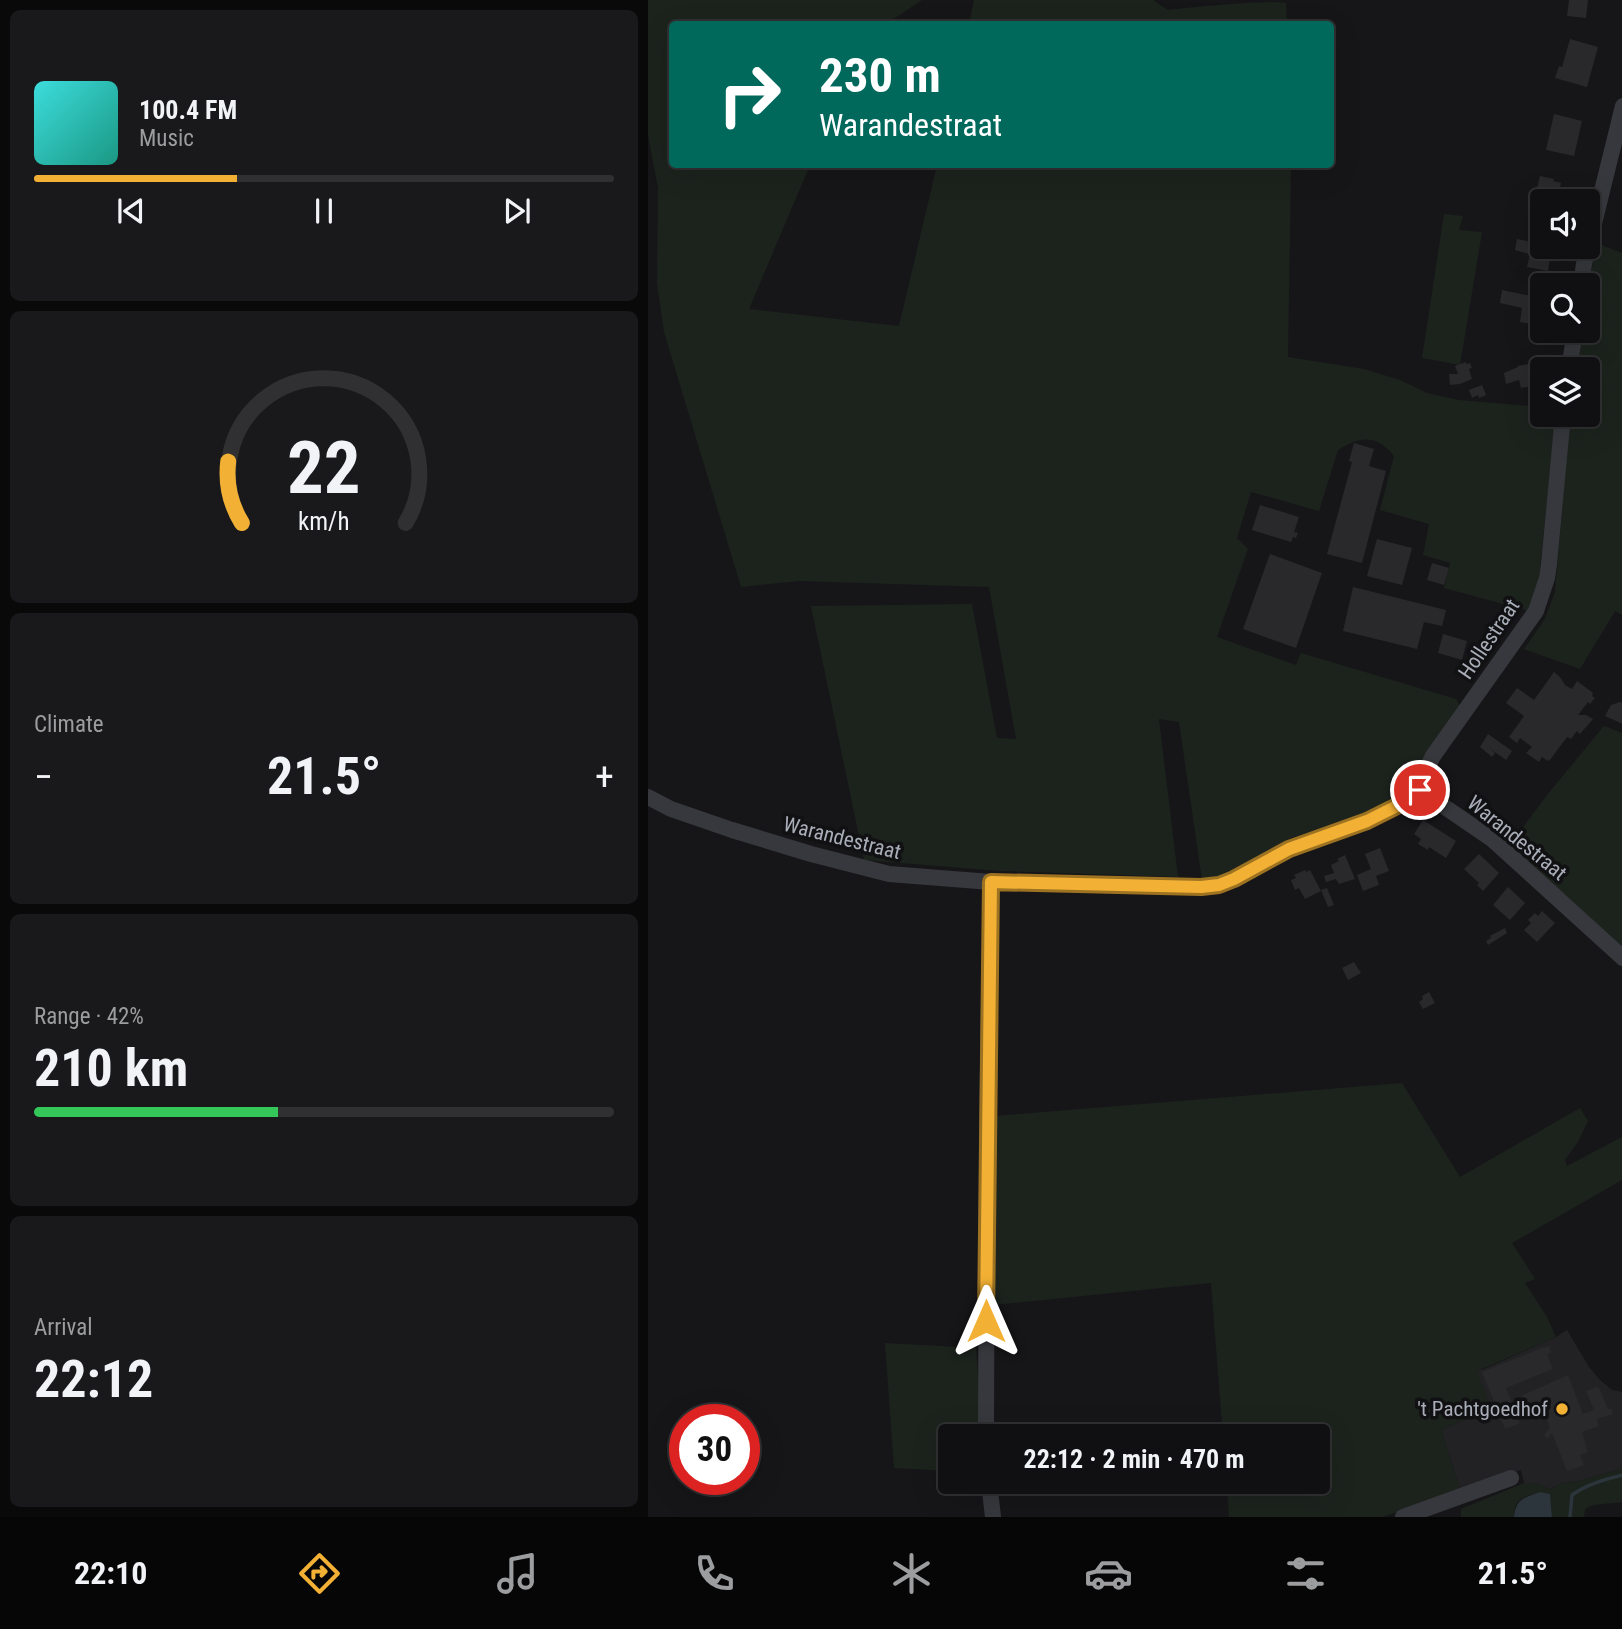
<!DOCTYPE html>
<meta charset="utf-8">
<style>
body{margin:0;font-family:"Roboto Condensed",sans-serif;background:#19191b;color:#f1f3f6;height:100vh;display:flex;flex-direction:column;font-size:26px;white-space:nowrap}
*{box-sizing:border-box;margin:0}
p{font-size:23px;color:#9c9d9f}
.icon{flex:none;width:38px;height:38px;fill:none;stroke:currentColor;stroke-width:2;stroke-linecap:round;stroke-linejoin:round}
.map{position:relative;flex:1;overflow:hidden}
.side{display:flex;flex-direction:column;gap:10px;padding:10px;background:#09090a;width:648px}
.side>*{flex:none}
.top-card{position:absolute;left:21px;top:21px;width:665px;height:147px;border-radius:7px;box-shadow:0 7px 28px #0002,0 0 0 2px #303032;background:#00695c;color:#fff;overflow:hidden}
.buttons{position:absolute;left:882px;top:189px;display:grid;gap:14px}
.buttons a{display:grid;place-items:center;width:70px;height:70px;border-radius:7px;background:#101012;box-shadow:0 7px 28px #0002,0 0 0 2px #303032;font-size:35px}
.speed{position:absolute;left:21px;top:1404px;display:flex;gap:14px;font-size:35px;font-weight:700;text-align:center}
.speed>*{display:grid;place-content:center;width:91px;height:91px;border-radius:50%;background:#101012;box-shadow:0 7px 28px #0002,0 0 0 2px #303032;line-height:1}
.speed .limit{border:10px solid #d22;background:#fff;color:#111}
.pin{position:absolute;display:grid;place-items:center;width:60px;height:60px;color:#fff;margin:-30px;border:4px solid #fff;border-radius:50%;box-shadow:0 2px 7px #0007}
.me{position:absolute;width:77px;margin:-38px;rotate:0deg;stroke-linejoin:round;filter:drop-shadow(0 0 5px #0008)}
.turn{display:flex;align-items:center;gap:24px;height:147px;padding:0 35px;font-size:32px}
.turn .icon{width:91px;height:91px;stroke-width:2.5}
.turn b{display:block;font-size:49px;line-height:60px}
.big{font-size:52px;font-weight:700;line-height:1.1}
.side .widget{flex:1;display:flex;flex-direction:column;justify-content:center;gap:10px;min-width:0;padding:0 24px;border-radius:10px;background:#19191b}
.side .dial{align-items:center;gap:0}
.dial svg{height:182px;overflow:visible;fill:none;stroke:#303032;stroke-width:7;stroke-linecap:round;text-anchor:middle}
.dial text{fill:#f1f3f6;stroke:none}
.song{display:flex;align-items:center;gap:21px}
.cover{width:84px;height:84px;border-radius:10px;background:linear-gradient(135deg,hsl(180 70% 55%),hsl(170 70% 35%))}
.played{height:7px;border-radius:4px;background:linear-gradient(90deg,#f2b134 35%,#303032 35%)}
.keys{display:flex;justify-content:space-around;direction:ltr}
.heat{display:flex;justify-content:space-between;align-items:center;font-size:38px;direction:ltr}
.charge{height:10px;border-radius:5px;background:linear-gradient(90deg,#34c759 42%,#303032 0)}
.trip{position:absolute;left:290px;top:1424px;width:392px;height:70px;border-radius:7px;background:#101012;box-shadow:0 7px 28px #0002,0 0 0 2px #303032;font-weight:700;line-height:70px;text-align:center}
.dock{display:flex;height:112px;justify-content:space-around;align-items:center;background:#060607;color:#9c9d9f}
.dock .icon{width:49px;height:49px}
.dock .current{color:#f2b134}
.dock b{font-size:32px;color:#f1f3f6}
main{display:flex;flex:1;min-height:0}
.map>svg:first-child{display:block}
.built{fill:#222225}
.green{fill:#1c231d}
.water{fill:#2c353c}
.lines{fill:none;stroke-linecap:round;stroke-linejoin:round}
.stream{stroke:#2c353c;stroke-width:3.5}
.building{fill:#29292c}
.minor{stroke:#37383d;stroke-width:16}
.route-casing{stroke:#9d7322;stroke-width:18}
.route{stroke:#f2b134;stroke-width:12}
.poi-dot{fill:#f2b134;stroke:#111113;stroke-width:2.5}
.labels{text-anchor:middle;stroke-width:7;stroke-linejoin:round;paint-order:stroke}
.street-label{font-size:21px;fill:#a8adb8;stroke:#111113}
.poi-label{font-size:21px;fill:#a8adb8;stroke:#111113;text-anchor:end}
</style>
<main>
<section class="side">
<div class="widget">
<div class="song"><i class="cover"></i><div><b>100.4 FM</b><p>Music</p></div></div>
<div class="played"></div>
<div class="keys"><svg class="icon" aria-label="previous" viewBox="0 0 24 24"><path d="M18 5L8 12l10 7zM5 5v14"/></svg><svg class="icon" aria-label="pause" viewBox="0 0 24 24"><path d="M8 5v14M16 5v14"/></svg><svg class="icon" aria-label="next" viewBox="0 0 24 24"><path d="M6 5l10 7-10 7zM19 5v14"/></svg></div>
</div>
<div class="widget dial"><svg viewBox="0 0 100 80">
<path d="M14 69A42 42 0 1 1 86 69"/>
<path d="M14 69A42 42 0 0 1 8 42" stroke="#f2b134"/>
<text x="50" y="56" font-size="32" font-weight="700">22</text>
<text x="50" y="72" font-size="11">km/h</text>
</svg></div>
<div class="widget"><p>Climate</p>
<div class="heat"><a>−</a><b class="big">21.5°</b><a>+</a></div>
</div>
<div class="widget"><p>Range · 42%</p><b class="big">210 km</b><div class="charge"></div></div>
<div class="widget"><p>Arrival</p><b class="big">22:12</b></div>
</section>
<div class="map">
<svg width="975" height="1517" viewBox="0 0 975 1517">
<rect width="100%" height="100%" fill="#161618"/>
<path class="built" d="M919,1330L941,1367L952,1380L964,1390L974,1392V1466L972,1469L931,1481L914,1483L902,1489L887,1483H876L873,1470L813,1492L793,1430L843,1408L828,1371L836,1369L908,1337Z"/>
<g class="green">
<path d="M0,0H274L238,24H24V164L162,165L101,309L251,326L289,165H643L640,357L716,369L752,380L779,393L811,400L894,407V415H908L890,587L881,611L796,588L802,563L775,555L781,524L732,510L746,456C729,435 713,435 690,450L671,511L603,492L589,538L600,549L569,637L648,665L653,653L808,699L812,706L804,716L767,776L744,799L716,815L643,838L576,877L554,880L531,722L511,719L530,877L352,871L216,860L163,606L324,604L349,738L368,739L341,587L151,581L93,587L16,332L9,283L10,188L0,135Z"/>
<path d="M326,0H505L520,10C547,7 615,0 638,3L639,24H321Z"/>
<path d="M796,214L815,216L811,230L834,232L812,365L774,358Z"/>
<path d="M948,243L974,253V615L967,611L932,669L876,649L897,619L907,592L922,415H940V369H927L933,331H940V292Z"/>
<path d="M956,726L974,733V950L862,845L899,795Z"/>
<path d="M754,1083L812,1177L932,1108L940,1121L930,1142L917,1160L919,1166L974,1137V1180L864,1243L887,1279L877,1283L899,1317L908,1337L829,1371L843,1408L793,1430L813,1492L734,1517H581L579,1482H670V1437H575L563,1283L345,1305V1116Z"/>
<path d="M237,1343L328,1348L334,1437H303V1471L246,1468Z"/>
<path d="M974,1466V1502C964,1504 945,1503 937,1509L936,1517H904L902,1494C893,1492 874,1494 868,1505C867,1507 866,1514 866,1517H813V1509L876,1483H887L903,1489L914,1483L931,1481L972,1469Z"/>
</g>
<path class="water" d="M892,1492L902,1494L904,1517H866C868,1498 876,1498 892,1492Z"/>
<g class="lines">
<path class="stream" d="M922,1517L924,1495C939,1484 957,1479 975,1475"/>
</g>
<g class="building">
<path d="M921,0H940L938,18L919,16Z"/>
<path d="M922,39L950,47L939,87L907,78L911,66L914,67Z"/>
<path d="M906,114L934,121L926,156L898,150Z"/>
<path d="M892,176L906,179L905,181L913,183L911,193L905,192L904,197L916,200L894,201V210L884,208Z"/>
<path d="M869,239L894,244V247H904L900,271L879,267L882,254L867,250Z"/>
<path d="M854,290L893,298L890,325L872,322L874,308L852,303Z"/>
<path d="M905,360L907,369H894V374L882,378L883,386L873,388L871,380L858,384L856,373L870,367L869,366Z"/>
<path d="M818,362V364L822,363L824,368L821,369L824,379L812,384L802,385L801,374H810L807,366Z"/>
<path d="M834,385L838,395L831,398L830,395L824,398L821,390Z"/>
<path d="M706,443L726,449L721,466L738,471L714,563L679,554L704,462L701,461Z"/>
<path d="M612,505L651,517L646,532L650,533L648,538L645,537L643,542L604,530Z"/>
<path d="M729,539L764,548L754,585L719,576Z"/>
<path d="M622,554L674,573L648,648L595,629Z"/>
<path d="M784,563L801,568L796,585L779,580Z"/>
<path d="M705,587L798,610L794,626L776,622L769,649L695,631Z"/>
<path d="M795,634L819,641L814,660L790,653Z"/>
<path d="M906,672L912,677L917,685L924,689L929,681L944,692L945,694L944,696L947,698L942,704L940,702L930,715H938L945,719L932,734L929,731L923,739L919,737L902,760L900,761L894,757L891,762L878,753L884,747L872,738L869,743L861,737L876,716L858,703L869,688L886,700Z"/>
<path d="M972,702L975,703V724L957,716L963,705Z"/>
<path d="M840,734L864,751L858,760L841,748L847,753L844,757L832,747Z"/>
<path d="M775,820L808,841L798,858L781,847L780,850L770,844L773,839L766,834Z"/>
<path d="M732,848L741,871L728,876L731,885L715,891L709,875L723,869L717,854Z"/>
<path d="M831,854L851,873L835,891L829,885L831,883L816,869Z"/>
<path d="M697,855L707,879L691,884L688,879L678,882L676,876L686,873L683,865L691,861L689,859Z"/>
<path d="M657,870L658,872L662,870L673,891L657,899L651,888L647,890L643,880L648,878L646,875Z"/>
<path d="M860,887L877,903L862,920L845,905Z"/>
<path d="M679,888L686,905L680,907L673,890Z"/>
<path d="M894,911L907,923L889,942L876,930L883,923L880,920L887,913L890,916Z"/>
<path d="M857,928L859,933L840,945L838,941L843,938L842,936Z"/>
<path d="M706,962L713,973L700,980L694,968Z"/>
<path d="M781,992L787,1003L775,1009L771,1002L775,999L774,996Z"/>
<path d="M901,1346L903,1353L899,1354L905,1369L858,1388L872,1423L857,1429L834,1372L896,1347V1348Z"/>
<path d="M920,1375L935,1414L946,1410L938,1391L949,1387L952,1390L960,1409L963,1408L965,1414L949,1419L951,1426L934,1432L940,1452L932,1455L936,1465L919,1471L904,1433L899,1439L896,1435L902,1428L894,1407L876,1414L871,1401L875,1395Z"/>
</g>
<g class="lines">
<g class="minor">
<path d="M933,285L936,264L975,106"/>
<path d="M921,369L927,331"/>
<path d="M772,790L778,770L785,756L888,611L899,578L901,564L915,415"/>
<path d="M772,790L845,840L975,958"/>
<path d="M0,797L23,809L84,830L163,854L241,874L343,882L553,887L571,885L586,879L641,849L719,821L751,805L772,790"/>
<path d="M338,1437L339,1126L343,882"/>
<path d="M341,1482L345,1517"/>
<path d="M755,1517L863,1478"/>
</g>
</g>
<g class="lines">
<defs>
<path id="route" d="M338,1321L343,882L553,887L571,885L586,879L641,849L719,821L751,805L772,790"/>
</defs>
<use href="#route" class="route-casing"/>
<use href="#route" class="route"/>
</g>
<circle class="poi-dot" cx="914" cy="1409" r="7"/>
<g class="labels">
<g class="street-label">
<text transform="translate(841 639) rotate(-56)" y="7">Hollestraat</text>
<text transform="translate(194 838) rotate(14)" y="7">Warandestraat</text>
<text transform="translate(869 838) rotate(39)" y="7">Warandestraat</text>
</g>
<g class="poi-label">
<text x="900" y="1416">'t Pachtgoedhof</text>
</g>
</g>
</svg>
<div class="buttons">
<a><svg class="icon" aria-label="sound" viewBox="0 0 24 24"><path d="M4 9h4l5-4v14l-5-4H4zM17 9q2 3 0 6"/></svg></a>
<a><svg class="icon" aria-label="search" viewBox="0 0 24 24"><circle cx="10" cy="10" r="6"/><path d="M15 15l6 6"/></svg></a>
<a><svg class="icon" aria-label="layers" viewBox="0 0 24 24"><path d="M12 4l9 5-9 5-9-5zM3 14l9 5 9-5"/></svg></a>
</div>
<div class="speed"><div class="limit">30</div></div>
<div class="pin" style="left:772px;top:790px;background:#d93025"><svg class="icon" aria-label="arrive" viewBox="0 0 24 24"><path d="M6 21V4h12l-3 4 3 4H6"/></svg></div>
<svg class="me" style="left:338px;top:1321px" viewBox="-20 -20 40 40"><path d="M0-17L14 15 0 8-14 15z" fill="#f2b134" stroke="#fff" stroke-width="4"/></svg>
<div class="trip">22:12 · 2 min · 470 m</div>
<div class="top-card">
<div class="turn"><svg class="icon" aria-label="right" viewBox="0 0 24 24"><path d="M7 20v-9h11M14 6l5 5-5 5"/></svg><div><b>230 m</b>Warandestraat</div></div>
</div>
</div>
</main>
<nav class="dock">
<b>22:10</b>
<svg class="icon current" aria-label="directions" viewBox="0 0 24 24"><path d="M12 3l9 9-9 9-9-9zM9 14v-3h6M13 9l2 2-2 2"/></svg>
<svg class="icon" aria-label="music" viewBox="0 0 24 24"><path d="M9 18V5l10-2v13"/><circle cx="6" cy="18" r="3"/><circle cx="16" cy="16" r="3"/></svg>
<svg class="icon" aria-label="phone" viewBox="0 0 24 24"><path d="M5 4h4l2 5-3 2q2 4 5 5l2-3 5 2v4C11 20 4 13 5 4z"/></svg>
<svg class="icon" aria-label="climate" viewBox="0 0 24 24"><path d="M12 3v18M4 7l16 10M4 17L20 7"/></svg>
<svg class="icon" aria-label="car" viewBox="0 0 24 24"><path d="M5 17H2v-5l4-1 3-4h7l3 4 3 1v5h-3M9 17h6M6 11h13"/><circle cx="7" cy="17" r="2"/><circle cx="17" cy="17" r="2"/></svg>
<svg class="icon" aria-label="filters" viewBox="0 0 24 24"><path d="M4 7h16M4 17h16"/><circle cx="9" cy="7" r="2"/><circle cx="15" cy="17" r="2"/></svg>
<b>21.5°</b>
</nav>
